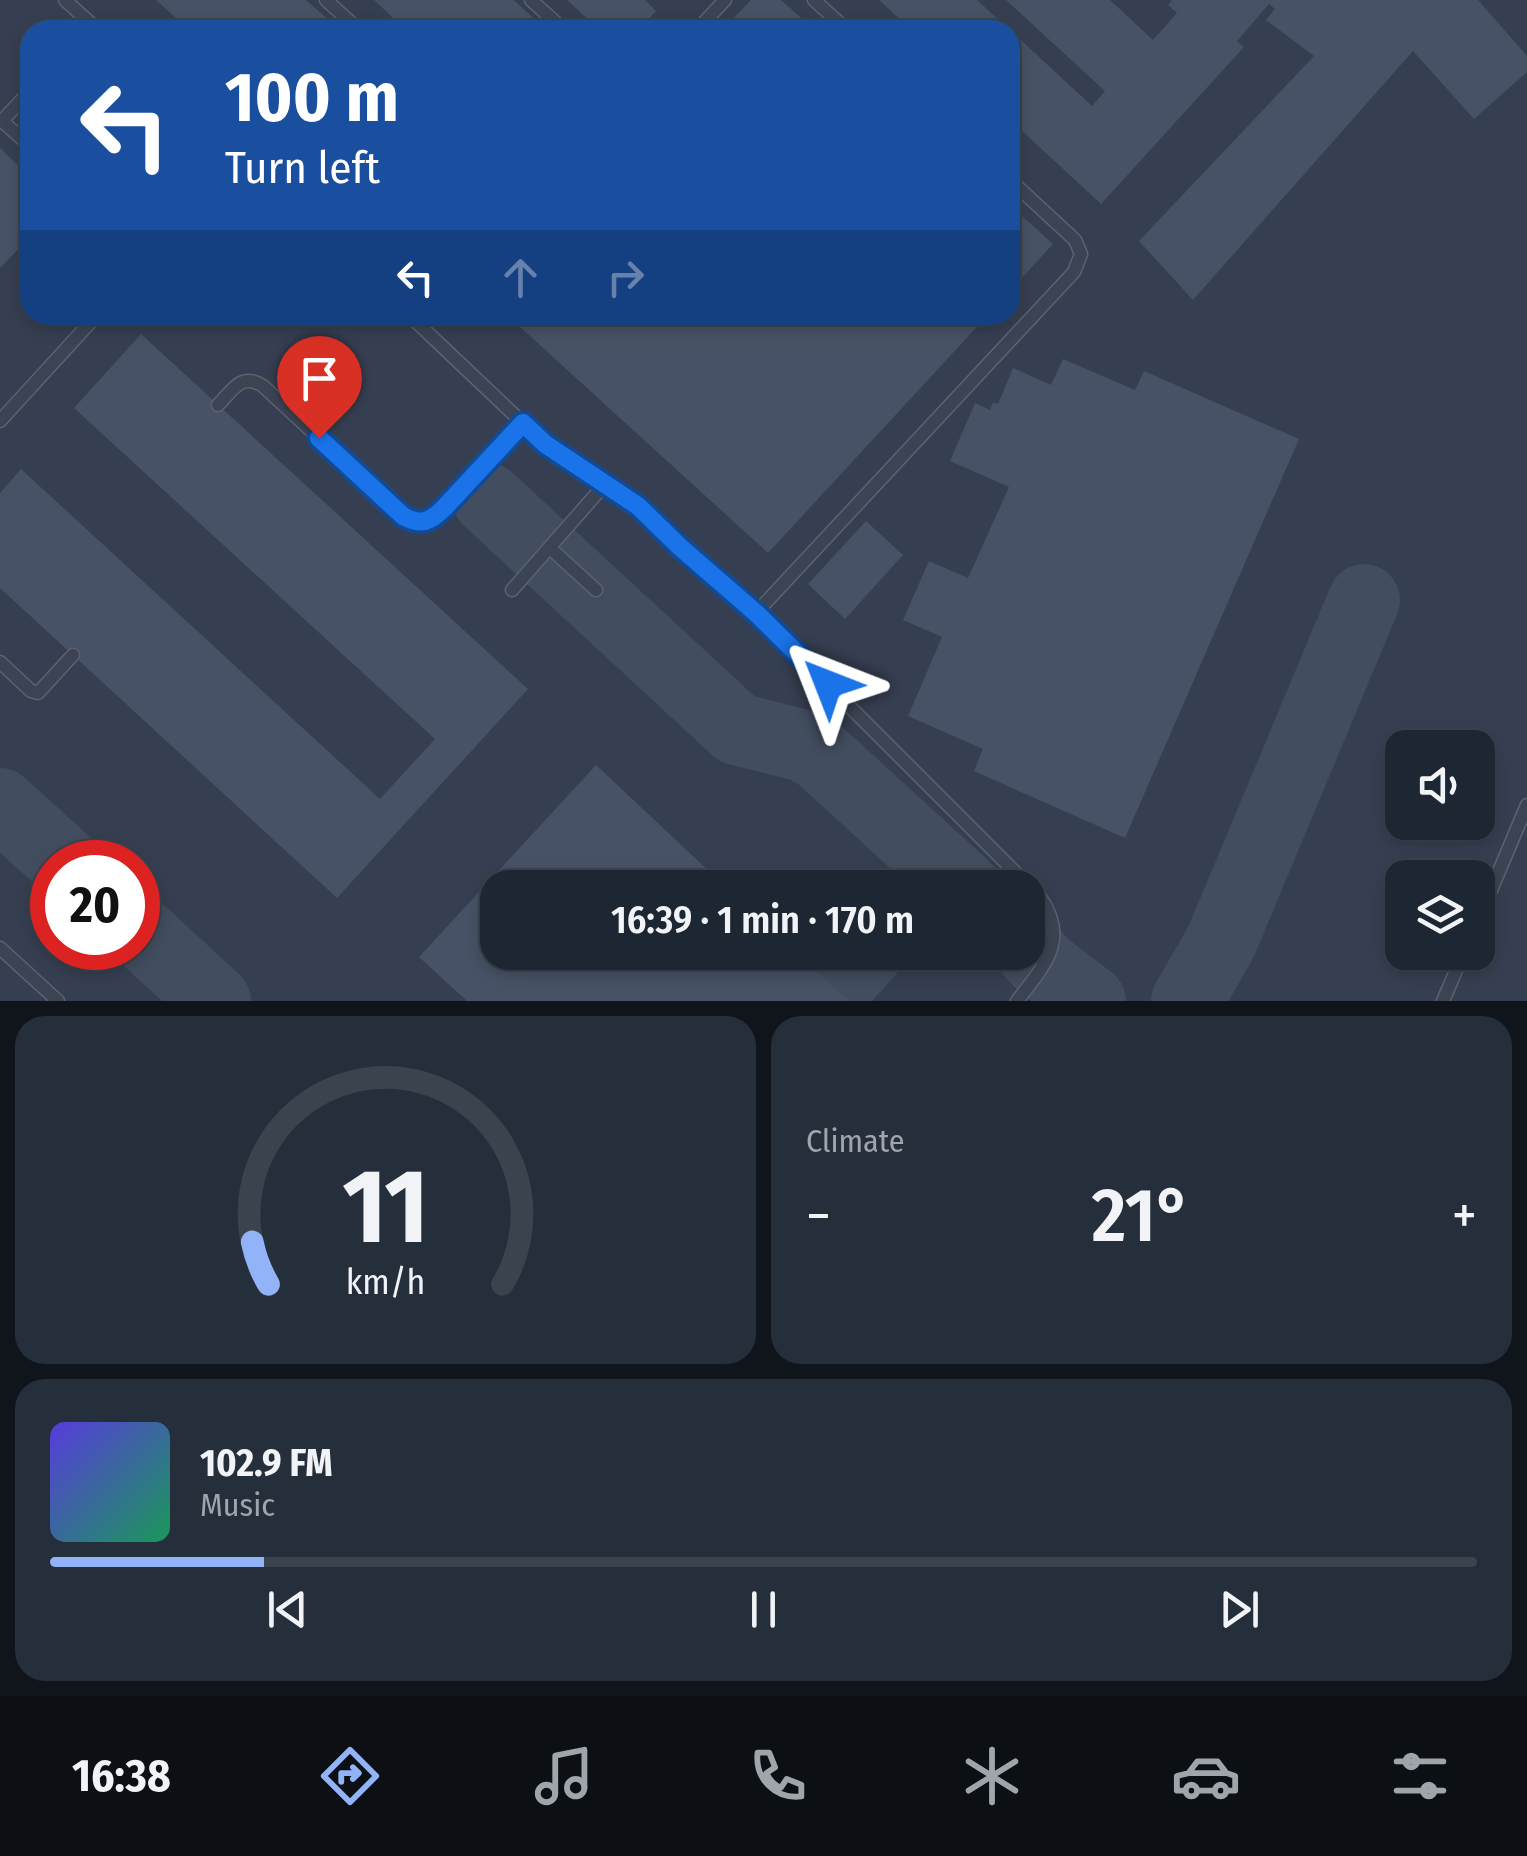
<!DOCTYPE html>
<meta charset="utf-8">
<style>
body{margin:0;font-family:"Fira Sans Condensed",sans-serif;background:#252e3b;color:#f1f3f6;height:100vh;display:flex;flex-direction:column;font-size:38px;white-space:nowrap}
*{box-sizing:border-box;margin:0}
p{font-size:32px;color:#a0a5ac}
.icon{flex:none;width:55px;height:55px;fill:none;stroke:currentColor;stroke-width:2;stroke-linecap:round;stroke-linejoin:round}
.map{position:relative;height:1001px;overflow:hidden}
.panel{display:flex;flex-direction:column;gap:15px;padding:15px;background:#10151c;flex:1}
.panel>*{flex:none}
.banner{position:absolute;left:20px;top:20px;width:1000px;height:305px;border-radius:30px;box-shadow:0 5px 15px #0003,0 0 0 2px #3b434e;background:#1a4fa0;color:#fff;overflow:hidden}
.controls{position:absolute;left:1385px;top:730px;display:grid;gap:20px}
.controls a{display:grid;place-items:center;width:110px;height:110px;border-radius:20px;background:#1d2633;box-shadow:0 5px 15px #0003,0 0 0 2px #3b434e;font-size:50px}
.speed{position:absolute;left:30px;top:840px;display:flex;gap:20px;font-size:50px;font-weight:700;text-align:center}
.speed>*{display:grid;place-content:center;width:130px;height:130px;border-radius:50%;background:#1d2633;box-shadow:0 5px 15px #0003,0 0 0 2px #3b434e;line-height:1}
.speed .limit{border:15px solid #d22;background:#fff;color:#111}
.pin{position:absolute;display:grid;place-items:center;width:85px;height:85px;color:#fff;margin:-102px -42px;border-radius:50% 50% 50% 0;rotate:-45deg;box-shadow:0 0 10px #0007}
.pin .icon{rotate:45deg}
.me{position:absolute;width:110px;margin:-55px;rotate:315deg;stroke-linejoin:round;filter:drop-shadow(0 0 8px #0008)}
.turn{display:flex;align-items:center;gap:35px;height:210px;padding:0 40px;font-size:45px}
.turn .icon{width:130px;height:130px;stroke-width:2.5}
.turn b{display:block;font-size:70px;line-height:85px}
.lanes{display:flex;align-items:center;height:95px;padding:0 40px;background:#0003;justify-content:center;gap:50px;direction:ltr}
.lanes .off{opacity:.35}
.big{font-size:75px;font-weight:600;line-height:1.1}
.panel .tile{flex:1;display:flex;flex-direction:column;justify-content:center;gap:15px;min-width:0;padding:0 35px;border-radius:30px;background:#252e3b}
.panel .dial{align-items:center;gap:0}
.dial svg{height:260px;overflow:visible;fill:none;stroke:#3b434e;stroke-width:7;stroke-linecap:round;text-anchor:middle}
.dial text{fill:#f1f3f6;stroke:none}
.song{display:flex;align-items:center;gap:30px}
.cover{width:120px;height:120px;border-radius:15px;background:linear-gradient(135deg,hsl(250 70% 55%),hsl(150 70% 35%))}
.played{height:10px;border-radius:5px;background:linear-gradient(90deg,#93b3f9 15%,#3b434e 15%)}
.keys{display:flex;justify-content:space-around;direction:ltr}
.heat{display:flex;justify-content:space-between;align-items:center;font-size:55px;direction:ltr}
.panel .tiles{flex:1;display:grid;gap:15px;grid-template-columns:1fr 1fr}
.tile:last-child{grid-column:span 2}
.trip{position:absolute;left:480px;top:870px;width:565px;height:100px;border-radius:30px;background:#1d2633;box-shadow:0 5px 15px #0003,0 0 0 2px #3b434e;font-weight:600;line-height:100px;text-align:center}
.tab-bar{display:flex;height:160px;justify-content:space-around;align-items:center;background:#0c0f14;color:#a0a5ac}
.tab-bar .icon{width:70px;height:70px}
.tab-bar .selected{color:#93b3f9}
.tab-bar b{font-size:45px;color:#f1f3f6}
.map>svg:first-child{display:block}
.airport{fill:#363f51;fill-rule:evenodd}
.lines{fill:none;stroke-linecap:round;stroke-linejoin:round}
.taxiway{stroke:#424d5f;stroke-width:72}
.building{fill:#475266}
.service-casing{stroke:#5b6271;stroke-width:15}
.service{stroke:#3c4454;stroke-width:12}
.route-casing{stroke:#114b97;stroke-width:25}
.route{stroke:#1a73e8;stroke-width:18}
</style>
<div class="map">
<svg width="1527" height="1001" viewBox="0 0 1527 1001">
<rect width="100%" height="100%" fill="#273244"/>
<path class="airport" d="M0,0H1527V1001H0ZM30,30H1010V315H30ZM1402,748H1478V822H1402ZM52,862H138V948H52ZM1402,878H1478V952H1402ZM498,888H1028V952H498Z"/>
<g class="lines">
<g class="taxiway">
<path d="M488,499L737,729L804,746L821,756L965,888"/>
<path d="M0,804L64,862"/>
<path d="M138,930L215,1001"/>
<path d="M1028,948L1043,965L1090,1001"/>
<path d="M835,988L868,952"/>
<path d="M1187,1001L1221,942L1364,600"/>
</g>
</g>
<g class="building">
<path d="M156,0H306L340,30H189Z"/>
<path d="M374,0H514L546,30H406Z"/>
<path d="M567,0H645L656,11L639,30H600Z"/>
<path d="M751,0H781L815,30H722Z"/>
<path d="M879,0H977L1010,30H912Z"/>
<path d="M1006,0H1110L1153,40L1177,13L1168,5L1172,0H1478L1527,56V72L1474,119L1413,51L1193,300L1139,241L1314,56L1266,20L1275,9L1269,4L1237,41L1244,47L1101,204L1010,120V30L1092,106L1105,91Z"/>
<path d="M0,148L30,177V237L0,268Z"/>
<path d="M1010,205L1053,244L1010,291Z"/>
<path d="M507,315H988L768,553Z"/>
<path d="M141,334L528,689L337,898L0,588V493L21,469L380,799L435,739L74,408Z"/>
<path d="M1063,359L1135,390L1144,371L1299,439L1125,838L974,771L983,749L908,716L942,637L903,620L929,561L968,578L1009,487L950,461L975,403L990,410L993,402L998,404L1013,368L1051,385Z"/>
<path d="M866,521L903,555L845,619L808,584Z"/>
<path d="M596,765L727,888H498V952H796L849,1001H467L419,957Z"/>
</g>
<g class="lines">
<defs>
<g id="service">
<path d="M65,0L98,30"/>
<path d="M326,0L359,30"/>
<path d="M531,0L564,30"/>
<path d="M814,0L847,30"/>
<path d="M697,30L725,0"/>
<path d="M30,91L2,121L30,146"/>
<path d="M409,315L545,444L638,507L680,547L756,613L1040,897C1070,940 1044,966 1017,1001"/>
<path d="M218,405C233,390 241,372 263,386L403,516C421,526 430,522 444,508L523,423"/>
<path d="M0,421L97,315"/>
<path d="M550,548L596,590"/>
<path d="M512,590L606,483"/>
<path d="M756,613L1074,272L1081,254L1075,240L1010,180"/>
<path d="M0,662L31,691L38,693L73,655"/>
<path d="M1478,921L1527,805"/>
<path d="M0,948L58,1001"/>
<path d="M1443,1001L1464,952"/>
</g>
</defs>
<use href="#service" class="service-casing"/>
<use href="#service" class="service"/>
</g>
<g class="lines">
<defs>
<path id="route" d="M319,438L403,516C421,526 430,522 444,508L523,423L545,444L638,506L680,547L756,613L828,684"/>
</defs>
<use href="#route" class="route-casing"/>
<use href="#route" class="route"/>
</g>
</svg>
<div class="controls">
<a><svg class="icon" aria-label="sound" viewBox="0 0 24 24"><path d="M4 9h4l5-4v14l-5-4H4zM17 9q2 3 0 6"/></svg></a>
<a><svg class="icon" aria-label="layers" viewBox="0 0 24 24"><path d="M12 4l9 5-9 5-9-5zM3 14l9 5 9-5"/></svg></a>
</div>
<div class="speed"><div class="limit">20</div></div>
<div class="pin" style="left:319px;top:438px;background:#d93025"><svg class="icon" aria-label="arrive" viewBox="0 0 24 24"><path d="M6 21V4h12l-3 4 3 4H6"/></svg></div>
<svg class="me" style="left:828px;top:684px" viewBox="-20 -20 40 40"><path d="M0-17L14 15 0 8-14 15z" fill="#1a73e8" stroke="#fff" stroke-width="4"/></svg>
<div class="trip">16:39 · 1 min · 170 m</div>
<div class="banner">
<div class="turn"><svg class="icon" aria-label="left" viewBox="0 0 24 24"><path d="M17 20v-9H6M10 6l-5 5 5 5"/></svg><div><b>100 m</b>Turn left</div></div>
<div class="lanes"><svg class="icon" aria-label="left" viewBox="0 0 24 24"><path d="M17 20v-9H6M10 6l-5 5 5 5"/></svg><svg class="icon off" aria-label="ahead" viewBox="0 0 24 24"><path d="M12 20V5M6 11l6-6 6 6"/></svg><svg class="icon off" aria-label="right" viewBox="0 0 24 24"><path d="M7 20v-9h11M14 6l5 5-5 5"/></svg></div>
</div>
</div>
<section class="panel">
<div class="tiles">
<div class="tile dial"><svg viewBox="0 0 100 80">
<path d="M14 69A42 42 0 1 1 86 69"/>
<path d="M14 69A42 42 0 0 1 9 56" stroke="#93b3f9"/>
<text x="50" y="56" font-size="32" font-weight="700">11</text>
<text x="50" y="72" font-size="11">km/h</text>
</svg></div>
<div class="tile"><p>Climate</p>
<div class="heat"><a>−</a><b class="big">21°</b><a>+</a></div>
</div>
<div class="tile">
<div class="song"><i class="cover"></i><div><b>102.9 FM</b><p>Music</p></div></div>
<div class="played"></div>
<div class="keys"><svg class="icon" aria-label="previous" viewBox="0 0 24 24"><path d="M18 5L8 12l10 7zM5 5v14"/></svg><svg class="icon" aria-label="pause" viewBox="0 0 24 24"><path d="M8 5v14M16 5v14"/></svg><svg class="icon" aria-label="next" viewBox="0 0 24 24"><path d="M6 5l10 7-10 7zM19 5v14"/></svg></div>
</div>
</div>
</section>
<nav class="tab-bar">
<b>16:38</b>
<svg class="icon selected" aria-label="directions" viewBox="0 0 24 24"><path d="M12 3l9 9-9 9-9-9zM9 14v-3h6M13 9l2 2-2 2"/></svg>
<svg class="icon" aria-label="music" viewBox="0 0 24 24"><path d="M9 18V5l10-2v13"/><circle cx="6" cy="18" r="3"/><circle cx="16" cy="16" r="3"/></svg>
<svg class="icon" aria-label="phone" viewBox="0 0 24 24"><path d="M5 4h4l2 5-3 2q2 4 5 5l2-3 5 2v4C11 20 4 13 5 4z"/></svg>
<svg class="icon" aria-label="climate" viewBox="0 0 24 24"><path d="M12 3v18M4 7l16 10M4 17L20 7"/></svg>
<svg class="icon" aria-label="car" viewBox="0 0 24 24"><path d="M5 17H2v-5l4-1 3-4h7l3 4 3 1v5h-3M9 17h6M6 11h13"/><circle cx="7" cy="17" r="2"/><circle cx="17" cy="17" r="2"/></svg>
<svg class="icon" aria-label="filters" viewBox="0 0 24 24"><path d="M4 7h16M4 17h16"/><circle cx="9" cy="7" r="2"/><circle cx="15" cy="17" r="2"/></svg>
</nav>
